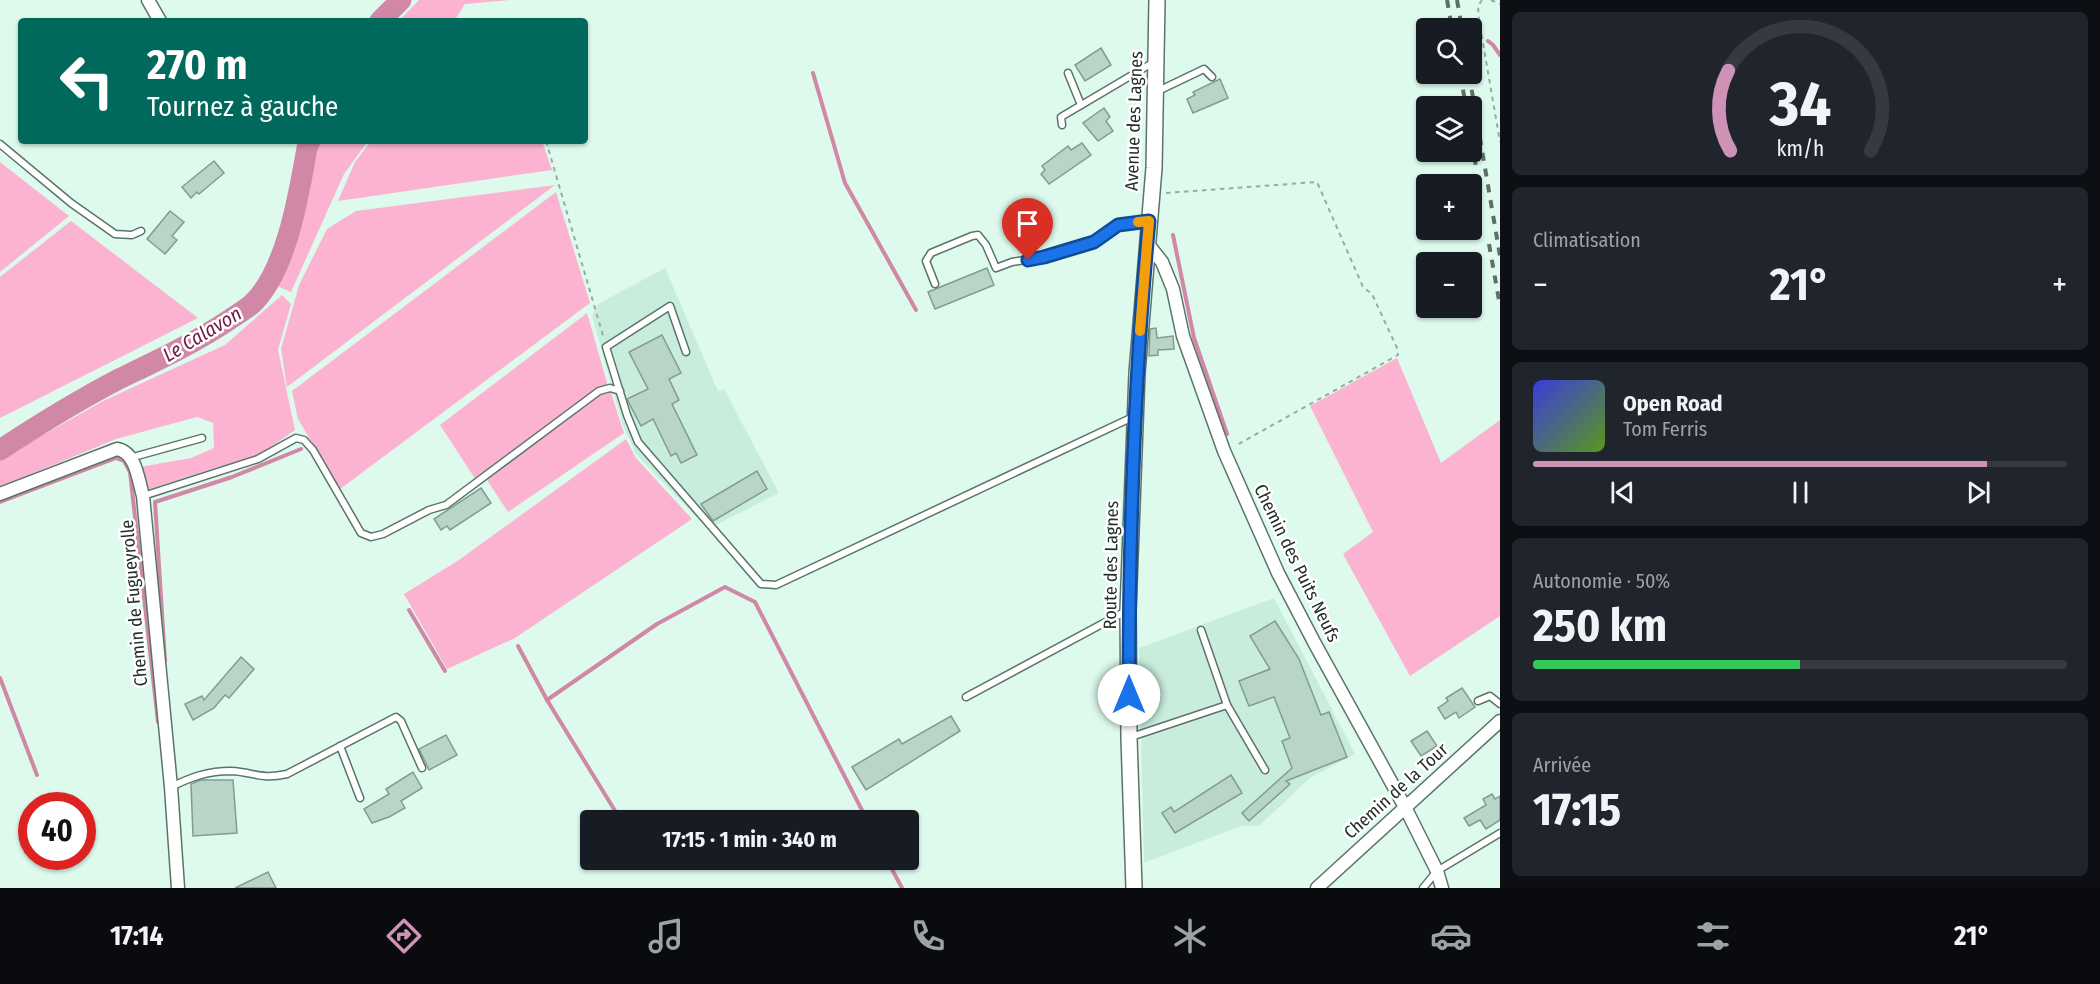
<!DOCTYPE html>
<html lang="fr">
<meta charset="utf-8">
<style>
body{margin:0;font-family:"Fira Sans Condensed",sans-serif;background:#20242c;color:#f1f3f6;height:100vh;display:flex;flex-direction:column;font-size:22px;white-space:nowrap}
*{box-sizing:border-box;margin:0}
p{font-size:20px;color:#9ea1a6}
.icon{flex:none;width:33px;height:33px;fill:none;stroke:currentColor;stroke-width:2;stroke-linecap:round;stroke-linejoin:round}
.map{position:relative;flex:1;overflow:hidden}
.drawer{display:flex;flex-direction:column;gap:12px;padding:12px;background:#0d0f14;width:600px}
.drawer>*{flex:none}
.banner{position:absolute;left:18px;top:18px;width:570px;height:126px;border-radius:6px;box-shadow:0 2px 4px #0004;background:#00695c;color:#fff;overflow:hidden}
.tools{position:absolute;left:1416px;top:18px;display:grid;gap:12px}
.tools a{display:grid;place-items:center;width:66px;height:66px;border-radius:6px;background:#171b24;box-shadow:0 2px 4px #0004;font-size:30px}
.speed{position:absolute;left:18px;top:792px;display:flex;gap:12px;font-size:30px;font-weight:700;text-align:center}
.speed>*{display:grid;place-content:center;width:78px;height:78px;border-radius:50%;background:#171b24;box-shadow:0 2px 4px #0004;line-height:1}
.speed .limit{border:9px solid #d22;background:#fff;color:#111}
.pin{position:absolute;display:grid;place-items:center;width:51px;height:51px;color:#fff;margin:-62px -26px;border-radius:50% 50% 50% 0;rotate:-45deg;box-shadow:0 0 6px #0007}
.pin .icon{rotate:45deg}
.me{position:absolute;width:66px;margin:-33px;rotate:0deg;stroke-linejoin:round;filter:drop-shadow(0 0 4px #0008)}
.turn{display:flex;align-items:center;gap:21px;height:126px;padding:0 30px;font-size:27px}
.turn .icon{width:78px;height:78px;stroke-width:2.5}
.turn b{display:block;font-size:42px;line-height:51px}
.big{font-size:45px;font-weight:700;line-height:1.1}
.drawer .card{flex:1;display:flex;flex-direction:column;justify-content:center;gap:9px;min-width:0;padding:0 21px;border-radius:9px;background:#20242c}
.drawer .dial{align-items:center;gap:0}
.dial svg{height:156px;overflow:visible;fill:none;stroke:#363941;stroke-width:7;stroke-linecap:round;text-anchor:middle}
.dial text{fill:#f1f3f6;stroke:none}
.song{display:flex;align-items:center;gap:18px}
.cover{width:72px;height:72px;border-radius:9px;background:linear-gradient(135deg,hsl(240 70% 55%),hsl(90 70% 35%))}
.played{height:6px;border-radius:3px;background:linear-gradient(90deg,#cd92b6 85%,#363941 85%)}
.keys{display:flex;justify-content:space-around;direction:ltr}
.heat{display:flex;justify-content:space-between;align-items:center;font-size:33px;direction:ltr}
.charge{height:9px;border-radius:4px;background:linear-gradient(90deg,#34c759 50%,#363941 0)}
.trip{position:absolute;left:580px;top:810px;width:339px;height:60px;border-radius:6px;background:#171b24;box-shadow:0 2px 4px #0004;font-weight:700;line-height:60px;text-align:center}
.dock{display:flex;height:96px;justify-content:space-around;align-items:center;background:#090b0e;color:#9ea1a6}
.dock .icon{width:42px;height:42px}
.dock .current{color:#cd92b6}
.dock b{font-size:27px;color:#f1f3f6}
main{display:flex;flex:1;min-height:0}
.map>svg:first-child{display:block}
.built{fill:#c9eddd}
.green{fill:#fbb3d1}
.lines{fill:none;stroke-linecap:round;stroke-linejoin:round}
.stream{stroke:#d187a6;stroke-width:4}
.river{stroke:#d187a6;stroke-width:21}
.building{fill:#b9d5c8;stroke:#819c90;stroke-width:1.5}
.service-casing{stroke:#5b7469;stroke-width:9}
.minor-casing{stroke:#5b7469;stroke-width:15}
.tertiary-casing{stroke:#5b7469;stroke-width:18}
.path{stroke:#96aca2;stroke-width:2;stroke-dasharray:4.5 4.5;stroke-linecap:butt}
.service{stroke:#fff;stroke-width:6}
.minor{stroke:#fff;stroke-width:12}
.tertiary{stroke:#fff;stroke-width:15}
.rail{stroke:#5f6f68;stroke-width:4;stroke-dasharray:8 8;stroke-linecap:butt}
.route-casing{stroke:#114b97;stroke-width:15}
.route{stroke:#1a73e8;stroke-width:10}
.slow{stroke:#f59e0b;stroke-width:10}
.labels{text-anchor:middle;stroke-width:5;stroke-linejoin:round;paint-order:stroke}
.street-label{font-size:18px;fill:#232e29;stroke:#fff}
.water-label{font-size:20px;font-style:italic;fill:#711a48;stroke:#fff}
</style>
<main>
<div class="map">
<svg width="1500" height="888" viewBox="0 0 1500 888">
<rect width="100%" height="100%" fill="#ddfaed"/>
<g class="built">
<path d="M665,268L718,391L724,389L779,493L708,529L636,454L623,425L592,316L598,304Z"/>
<path d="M1274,598L1355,754L1310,778L1259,826H1241L1144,863L1139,648Z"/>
</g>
<g class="green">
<path d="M419,0H510L465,4L454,21H399Z"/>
<path d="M316,141H368L344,174L291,292L277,286L300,213Z"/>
<path d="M371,141H542L552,170L338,201L355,162Z"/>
<path d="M0,162L69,216L0,272Z"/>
<path d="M555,185L287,387L281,349L299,285L327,229L356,211Z"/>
<path d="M556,192L590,303L340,489L298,419L292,391Z"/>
<path d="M71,221L198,318L0,418V277Z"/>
<path d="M282,295L291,304L278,350L295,430L255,458L218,467L146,490L140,467L191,458L214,448L213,423L197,417L116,439L0,487V459L105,400L225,345Z"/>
<path d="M587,313L608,386L598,388L476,480L440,425Z"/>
<path d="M1397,358L1441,463L1500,420V616L1410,676L1343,554L1373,532L1310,406Z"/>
<path d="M611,393L624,433L508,512L487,480L601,394Z"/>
<path d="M626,439L636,458L692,519L515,638L447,669L404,594L459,560Z"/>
</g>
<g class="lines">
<g class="stream">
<path d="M1488,41L1493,45L1500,55"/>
<path d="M813,73L845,183L916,310"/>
<path d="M1173,235L1194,338L1227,434"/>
<path d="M0,502L116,458L124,461L130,472L158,722"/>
<path d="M409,610L445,671"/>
<path d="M518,646L547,700L657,624L725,587L755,602L867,820"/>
<path d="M165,661L155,502L232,477L301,449"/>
<path d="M0,678L37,775"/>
<path d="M547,700L617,814"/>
<path d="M887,860L902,888"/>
</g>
<g class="river">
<path d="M380,21L401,0"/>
<path d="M0,450C38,425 77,401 117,380C156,361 193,344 229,320C236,315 245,310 252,304C287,271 299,193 307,148L310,141"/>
</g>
</g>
<g class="building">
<path d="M1101,48L1111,65L1085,81L1075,65Z"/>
<path d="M1220,79L1228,98L1193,113L1187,99L1195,95L1193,92Z"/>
<path d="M1104,108L1110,117L1106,121L1113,131L1098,141L1083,123Z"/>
<path d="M1082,143L1091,155L1049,184L1041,174L1045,170L1042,166L1068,146L1071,150Z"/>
<path d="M214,161L224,173L199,194L197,192L191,198L182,187Z"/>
<path d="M170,211L184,222L172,236L177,240L165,254L147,239Z"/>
<path d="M987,268L994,285L935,309L928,292Z"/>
<path d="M1156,328L1157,338L1173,336L1174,349L1158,350V355L1149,356L1150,329Z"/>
<path d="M662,335L681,373L669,379L679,400L672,404L697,455L681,463L676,453L671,456L653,419L641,426L627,399L648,389L629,352Z"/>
<path d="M757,471L767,489L713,521L701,504Z"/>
<path d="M481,488L491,503L450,530L447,526L441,530L434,519Z"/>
<path d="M1275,621L1299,659L1321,715L1329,712L1347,757L1286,781L1290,784L1249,821L1242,813L1292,768L1282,741L1290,738L1274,697L1249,706L1239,681L1270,669L1250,636Z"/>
<path d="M241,657L254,669L229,698L225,695L214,708L193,720L185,704L202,696L204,700Z"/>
<path d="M1462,688L1475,707L1459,718L1456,712L1445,719L1438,708L1448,701L1446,698Z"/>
<path d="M951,716L960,731L866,790L852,767L899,739L902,744Z"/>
<path d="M1427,731L1437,746L1421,756L1411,741Z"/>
<path d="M446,735L457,755L429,770L419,749Z"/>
<path d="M413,772L422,788L401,801L405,808L389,817L372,823L364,809L389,794L386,789Z"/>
<path d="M1231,775L1242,793L1175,833L1162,813L1171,807L1174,812Z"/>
<path d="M201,780H233L237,833L193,836L191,784Z"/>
<path d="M1492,794L1495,799L1500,796V820L1486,829L1480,820L1469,826L1464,818L1486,805L1483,799Z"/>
<path d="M268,872L276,888H235Z"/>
</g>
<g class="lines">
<defs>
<g id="service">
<path d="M1068,73L1081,105"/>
<path d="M1158,91L1204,69L1212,77"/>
<path d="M1062,125L1061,117L1154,62"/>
<path d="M0,144L71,203L115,234L132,235L141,231"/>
<path d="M935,284L926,261L931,253L972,236L978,235L986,245L996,268L1012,262L1044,257L1094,242L1118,225L1148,221"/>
<path d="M686,352L670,306L606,347L627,415L638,442L761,584L776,585L1135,416"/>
<path d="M132,460L137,456L202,438"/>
<path d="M143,496L258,459L296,438L304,440L313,450L361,533L371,537L383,534L429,510L446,505L599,391L610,388L620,391"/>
<path d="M1201,630L1227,705"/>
<path d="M966,697L1128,610"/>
<path d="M1478,701L1490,696L1500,704"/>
<path d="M1131,737L1227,705L1265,770"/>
<path d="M340,746L360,798"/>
<path d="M171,787C191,777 208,771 231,771C254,772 260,780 287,774L396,717L401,721L422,768"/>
<path d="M1423,888L1437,871L1500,833"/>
</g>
<g id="minor">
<path d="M148,0L160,21"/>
<path d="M1147,243L1162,262L1173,289L1183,336L1224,451L1278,573L1315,644L1405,807L1437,871L1442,888"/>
<path d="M0,494L117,449C136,452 138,479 143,496L171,787L178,888"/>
<path d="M1317,888L1500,721"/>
</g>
<path id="tertiary" d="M1134,888L1129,738L1128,610L1137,373L1154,168L1157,0"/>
</defs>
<use href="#service" class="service-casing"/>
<use href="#minor" class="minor-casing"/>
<use href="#tertiary" class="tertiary-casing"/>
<g class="path">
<path d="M1482,0L1478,6L1479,20L1500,142"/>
<path d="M1491,0L1500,4"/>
<path d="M546,141L604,339"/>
<path d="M1166,193L1317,182L1363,287L1372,294L1397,348L1398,355L1235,446"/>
</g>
<use href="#service" class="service"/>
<use href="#minor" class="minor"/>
<use href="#tertiary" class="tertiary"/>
<g class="rail">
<path d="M1447,0L1452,28"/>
<path d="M1457,0L1462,28"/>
<path d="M1460,74L1466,106"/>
<path d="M1469,74L1500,256"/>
<path d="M1472,141L1476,167"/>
<path d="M1489,244L1500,306"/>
</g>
</g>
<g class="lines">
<defs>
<path id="route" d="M1028,260L1044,257L1094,242L1118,225L1149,221C1134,379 1129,537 1129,695"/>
</defs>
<use href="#route" class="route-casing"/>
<use href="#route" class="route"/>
<path class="slow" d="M1138,222L1149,221L1140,331"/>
</g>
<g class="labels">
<g class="street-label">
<text transform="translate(1134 121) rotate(-88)" y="6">Avenue des Lagnes</text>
<text transform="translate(1297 563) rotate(64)" y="6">Chemin des Puits Neufs</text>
<text transform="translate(1111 565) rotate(-89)" y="6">Route des Lagnes</text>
<text transform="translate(134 603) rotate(-95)" y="6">Chemin de Fugueyrolle</text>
<text transform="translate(1396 791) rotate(-42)" y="6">Chemin de la Tour</text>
</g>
<g class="water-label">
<text transform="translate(202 334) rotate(-31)" y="7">Le Calavon</text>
</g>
</g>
</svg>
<div class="tools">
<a><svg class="icon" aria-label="search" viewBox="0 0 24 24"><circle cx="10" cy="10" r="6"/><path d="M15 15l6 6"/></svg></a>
<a><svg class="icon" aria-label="layers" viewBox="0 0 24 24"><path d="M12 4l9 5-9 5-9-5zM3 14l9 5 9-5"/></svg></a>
<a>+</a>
<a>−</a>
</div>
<div class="speed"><div class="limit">40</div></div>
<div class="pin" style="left:1028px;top:260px;background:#d93025"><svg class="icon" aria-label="arrive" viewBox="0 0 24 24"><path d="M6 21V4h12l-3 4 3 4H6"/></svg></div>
<svg class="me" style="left:1129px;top:695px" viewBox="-20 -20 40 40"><circle r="19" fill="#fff"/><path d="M0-13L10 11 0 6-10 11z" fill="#1a73e8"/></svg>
<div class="trip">17:15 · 1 min · 340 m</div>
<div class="banner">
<div class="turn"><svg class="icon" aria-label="left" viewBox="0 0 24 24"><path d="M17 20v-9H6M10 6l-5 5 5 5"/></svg><div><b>270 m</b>Tournez à gauche</div></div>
</div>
</div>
<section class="drawer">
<div class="card dial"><svg viewBox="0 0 100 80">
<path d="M14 69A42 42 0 1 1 86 69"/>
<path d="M14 69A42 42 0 0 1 13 28" stroke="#cd92b6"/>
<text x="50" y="56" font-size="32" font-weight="700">34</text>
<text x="50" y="72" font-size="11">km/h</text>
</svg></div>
<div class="card"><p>Climatisation</p>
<div class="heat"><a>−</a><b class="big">21°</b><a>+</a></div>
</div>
<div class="card">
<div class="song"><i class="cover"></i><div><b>Open Road</b><p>Tom Ferris</p></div></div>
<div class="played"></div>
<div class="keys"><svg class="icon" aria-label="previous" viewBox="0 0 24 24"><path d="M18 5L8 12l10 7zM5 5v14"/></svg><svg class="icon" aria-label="pause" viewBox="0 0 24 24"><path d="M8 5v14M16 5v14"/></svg><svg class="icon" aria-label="next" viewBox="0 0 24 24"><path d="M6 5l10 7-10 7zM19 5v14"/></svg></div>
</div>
<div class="card"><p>Autonomie · 50%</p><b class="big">250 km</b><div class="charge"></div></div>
<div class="card"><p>Arrivée</p><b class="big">17:15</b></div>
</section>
</main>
<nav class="dock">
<b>17:14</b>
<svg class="icon current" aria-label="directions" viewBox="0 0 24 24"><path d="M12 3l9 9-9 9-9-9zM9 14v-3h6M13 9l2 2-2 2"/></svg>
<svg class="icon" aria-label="music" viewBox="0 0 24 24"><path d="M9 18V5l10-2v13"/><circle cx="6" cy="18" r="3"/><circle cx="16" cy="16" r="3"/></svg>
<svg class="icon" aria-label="phone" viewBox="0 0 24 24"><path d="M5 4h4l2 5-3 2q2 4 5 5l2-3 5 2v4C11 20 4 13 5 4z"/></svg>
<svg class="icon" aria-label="climate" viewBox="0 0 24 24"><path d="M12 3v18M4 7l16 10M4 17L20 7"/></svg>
<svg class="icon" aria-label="car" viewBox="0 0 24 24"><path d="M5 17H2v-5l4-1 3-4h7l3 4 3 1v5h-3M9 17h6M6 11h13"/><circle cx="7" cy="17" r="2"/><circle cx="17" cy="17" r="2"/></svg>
<svg class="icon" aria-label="filters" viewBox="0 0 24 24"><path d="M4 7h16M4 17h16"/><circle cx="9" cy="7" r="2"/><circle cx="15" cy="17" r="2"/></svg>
<b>21°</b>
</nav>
